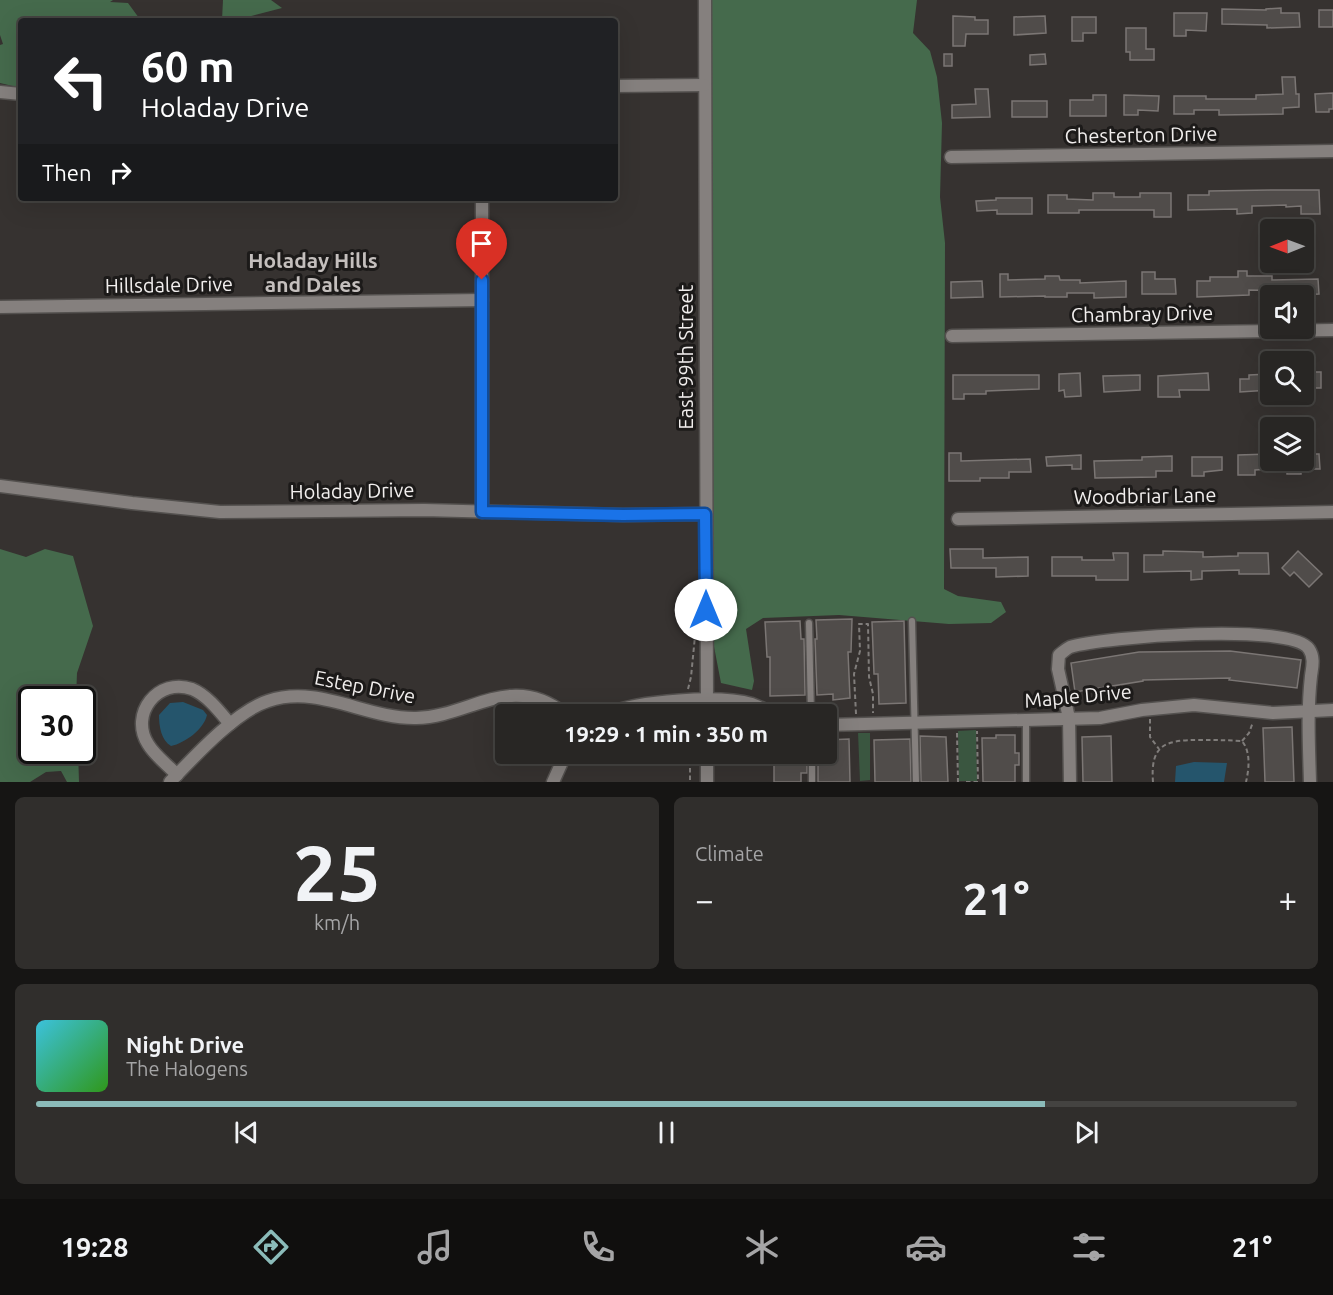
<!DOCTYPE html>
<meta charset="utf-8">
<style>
body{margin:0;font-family:Ubuntu,sans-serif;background:#302e2c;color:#f1f3f6;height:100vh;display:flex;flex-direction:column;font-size:22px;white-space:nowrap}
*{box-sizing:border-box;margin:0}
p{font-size:20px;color:#a5a5a6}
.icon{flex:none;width:33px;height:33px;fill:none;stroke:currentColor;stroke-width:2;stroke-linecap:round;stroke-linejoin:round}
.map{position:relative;height:782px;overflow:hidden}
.drawer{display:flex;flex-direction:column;gap:15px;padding:15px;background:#161514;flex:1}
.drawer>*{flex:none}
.banner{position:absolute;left:18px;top:18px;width:600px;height:183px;border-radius:6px;box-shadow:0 6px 24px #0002,0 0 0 2px #444341;background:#202124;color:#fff;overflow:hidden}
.needle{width:39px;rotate:269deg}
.buttons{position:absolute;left:1260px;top:219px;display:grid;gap:12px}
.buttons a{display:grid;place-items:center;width:54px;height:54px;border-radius:6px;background:#282624;box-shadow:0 6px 24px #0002,0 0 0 2px #444341;font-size:30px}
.speed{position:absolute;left:18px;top:686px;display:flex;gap:12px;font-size:30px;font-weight:700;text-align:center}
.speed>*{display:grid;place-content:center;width:78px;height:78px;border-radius:50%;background:#282624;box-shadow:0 6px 24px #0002,0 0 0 2px #444341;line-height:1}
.speed .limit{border:3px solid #111;border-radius:9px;background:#fff;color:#111}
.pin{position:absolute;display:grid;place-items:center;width:51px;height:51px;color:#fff;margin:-62px -26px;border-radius:50% 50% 50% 0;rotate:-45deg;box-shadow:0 0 6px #0007}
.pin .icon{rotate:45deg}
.me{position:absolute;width:66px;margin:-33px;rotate:0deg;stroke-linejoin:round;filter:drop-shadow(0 0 4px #0008)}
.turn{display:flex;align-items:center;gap:21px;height:126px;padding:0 24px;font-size:27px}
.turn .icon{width:78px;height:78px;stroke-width:2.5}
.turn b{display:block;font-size:42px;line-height:51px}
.then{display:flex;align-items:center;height:57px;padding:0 24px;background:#0003;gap:12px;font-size:22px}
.big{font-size:45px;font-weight:600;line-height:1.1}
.drawer .widget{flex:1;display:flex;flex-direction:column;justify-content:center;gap:9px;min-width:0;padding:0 21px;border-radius:9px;background:#302e2c}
.drawer .dial{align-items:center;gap:0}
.dial b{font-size:78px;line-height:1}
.song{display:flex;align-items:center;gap:18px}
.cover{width:72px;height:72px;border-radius:9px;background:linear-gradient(135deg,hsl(190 70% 55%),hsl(110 70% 35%))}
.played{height:6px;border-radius:3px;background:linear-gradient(90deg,#8bbbb9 80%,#444341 80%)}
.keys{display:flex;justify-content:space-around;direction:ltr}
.heat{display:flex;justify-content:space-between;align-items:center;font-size:33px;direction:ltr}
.drawer .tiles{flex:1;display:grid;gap:15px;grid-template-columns:1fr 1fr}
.widget:last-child{grid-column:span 2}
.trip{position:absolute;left:495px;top:704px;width:342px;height:60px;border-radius:6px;background:#282624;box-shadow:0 6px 24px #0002,0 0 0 2px #444341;font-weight:600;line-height:60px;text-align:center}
.dock{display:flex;height:96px;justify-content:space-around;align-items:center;background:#100f0e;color:#a5a5a6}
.dock .icon{width:42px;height:42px}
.dock .active{color:#8bbbb9}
.dock b{font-size:27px;color:#f1f3f6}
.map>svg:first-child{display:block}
.green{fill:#3a5640}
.forest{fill:#456a4c}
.water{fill:#25556c}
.building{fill:#504c4a;stroke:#7b7674;stroke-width:1.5}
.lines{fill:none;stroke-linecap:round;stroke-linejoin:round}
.lane-casing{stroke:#54514f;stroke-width:9}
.street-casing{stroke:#54514f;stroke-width:15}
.path{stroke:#807d7b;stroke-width:2;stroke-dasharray:4.5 3;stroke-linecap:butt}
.lane{stroke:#85807e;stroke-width:6}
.street{stroke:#85807e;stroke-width:12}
.route-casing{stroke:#114b97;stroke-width:15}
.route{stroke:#1a73e8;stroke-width:10}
.labels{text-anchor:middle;stroke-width:6;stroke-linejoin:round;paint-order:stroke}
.street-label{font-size:20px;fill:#f1eeed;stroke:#1c1a19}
.neighbourhood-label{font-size:21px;font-weight:bold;fill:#c4bfbd;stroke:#1c1a19}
</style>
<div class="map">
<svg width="1333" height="782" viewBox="0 0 1333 782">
<rect width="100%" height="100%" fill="#363230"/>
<g class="green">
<path d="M976,730L977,781H959L958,731Z"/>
<path d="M858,733H870V780L860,781Z"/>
</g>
<g class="forest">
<path d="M0,0H113L110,2L128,3L139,18L138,21H21V88L0,83V45L3,44L0,35Z"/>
<path d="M223,0H271L282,8L240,19L222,20Z"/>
<path d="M711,0H917L913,33L930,51L937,77L942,123L940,197L945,243L944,589L958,596L1001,602L1006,612L991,623L949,624L839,615L763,618L746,629L754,681L752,690L721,683L711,631Z"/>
<path d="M0,549L26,557L45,549L73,556L93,626L77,673L76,699H32V750H78L79,782H67L61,771L46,772L30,782H0Z"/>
</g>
<g class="water">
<path d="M183,702L203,710L207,715C204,729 185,743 171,746C161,740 159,726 159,715L170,703Z"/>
<path d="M1194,762L1227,763L1224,782H1175L1176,766Z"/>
</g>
<g class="building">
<path d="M1281,8V13H1299L1300,27L1267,28V25L1222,24V9L1266,10V9Z"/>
<rect x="1319" y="10" width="14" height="17"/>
<path d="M1174,13H1207L1206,31L1186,30V36H1174Z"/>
<path d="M953,16L975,17V20H988V34H966L965,46H953Z"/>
<path d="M1045,16L1046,33L1014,35V17Z"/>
<path d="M1072,17H1096V33H1083V41H1072Z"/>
<path d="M1126,28H1146V49H1154V60H1130V52H1126Z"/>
<rect x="944" y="54" width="8" height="12"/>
<path d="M1045,54L1046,64L1030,65V55Z"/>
<path d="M1282,77H1295L1296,94H1299V107L1283,108V114L1219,115V110H1194V114H1174V96H1206V99H1256V95L1283,94Z"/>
<path d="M975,89H988L990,117L952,118V105L976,104Z"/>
<path d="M1333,93V109H1329V112H1316L1315,94Z"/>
<path d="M1093,95H1106V116H1070V100H1093Z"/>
<path d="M1124,95L1159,96L1158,111L1138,110V115H1124Z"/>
<rect x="1012" y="101" width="35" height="16"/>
<path d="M1271,190H1319L1320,214H1301V206L1286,207V205L1252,206V213L1237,214V209L1188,210V195H1209V191Z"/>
<path d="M1093,193H1114V197H1140V193H1171V217H1154V210H1079V213H1048V195H1067V199L1093,200Z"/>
<path d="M996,198H1032V214H997V210L977,211L976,201L996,200Z"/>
<path d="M1238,271H1247V276H1272V280L1318,279L1319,294L1286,295V291L1249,290V295L1197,297V281H1210V277H1238Z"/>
<path d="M1142,272H1155V279H1175L1176,294H1142Z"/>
<path d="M1000,274H1008V280L1045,279V276H1059L1060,280H1080V283L1126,281V297L1094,298V293H1067V297H1045V296L1000,297Z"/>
<path d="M982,281L983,297L951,298V282Z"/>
<rect x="1304" y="372" width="17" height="16"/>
<path d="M1080,373L1081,396L1065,397L1064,390L1059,391V374Z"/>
<path d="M1208,373L1209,390H1179L1180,397H1158V376Z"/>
<path d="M1269,374L1270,390L1240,392V379H1249V375Z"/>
<path d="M953,375H1039V389L986,391V394H964V399H953Z"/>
<path d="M1140,375V390L1104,392L1103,376Z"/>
<path d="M949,453H961V461L1030,459L1031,472H1009V478H980V481H949Z"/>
<path d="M1270,454V469L1255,470V475H1238V455Z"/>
<path d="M1304,454H1319L1320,469H1308V472H1301V474H1287V460H1304Z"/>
<path d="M1081,455V469H1072V465L1047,466L1046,457Z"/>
<path d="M1172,456V471H1156V477L1095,478L1094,461L1142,460V457Z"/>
<path d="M1192,457H1222V470L1204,472V476H1192Z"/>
<path d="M950,549H983V558L1028,557V576L996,577V568H951Z"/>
<path d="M1163,551L1203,552V557L1238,556V553H1268L1269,574H1239V570L1202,571V579L1191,580V571L1144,572V555H1163Z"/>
<path d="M1298,551L1322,574L1309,587L1294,572L1290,576L1282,568Z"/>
<path d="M1113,553H1128V580H1096V576H1052V557H1082V560H1114Z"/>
<path d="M852,619L851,652H848L850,698L833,700V694L817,695L815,639H817L816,620Z"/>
<path d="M800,621L801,639H804L805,695L770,696V657H767L765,622Z"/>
<path d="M904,621L906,703L879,704L878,674H874L872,622Z"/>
<path d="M1230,651L1301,660L1297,688L1229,680L1230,678L1143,680V681L1075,692L1071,663L1139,652Z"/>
<path d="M1292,727L1294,782H1265L1263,728Z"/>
<path d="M996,735H1015V753H1019V765H1015V782H983L982,738H996Z"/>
<path d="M920,736L946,737L948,782H921Z"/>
<path d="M1111,736L1112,782H1083L1082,737Z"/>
<path d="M849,739L850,782H818V753H826V740Z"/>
<path d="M910,739L911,782H875L874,740Z"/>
<path d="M774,753H802V759H807V773H801V782H774Z"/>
</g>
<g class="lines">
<defs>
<g id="lane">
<path d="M912,621L916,782"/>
<path d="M809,623L811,714"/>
<path d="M1026,720V782"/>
<path d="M812,753V782"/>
</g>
<g id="street">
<path d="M705,0L707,714"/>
<path d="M615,86L704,85"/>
<path d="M0,92L21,94"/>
<path d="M951,157L1333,151"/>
<path d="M0,307L482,300"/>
<path d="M952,336L1333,330"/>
<path d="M0,486L132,503L220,512L424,510L623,515L705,514"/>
<path d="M482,512V198"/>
<path d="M958,519L1333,512"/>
<path d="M608,714C638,700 720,695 752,704C760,707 767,711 774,714"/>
<path d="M826,725L1100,718L1142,710L1194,705L1273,713L1333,710"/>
<path d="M707,753V782"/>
<path d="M177,775C168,765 155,756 148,744C129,714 158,677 192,689C207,695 220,712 230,724"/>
<path d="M170,782C194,757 236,711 268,701C319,684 366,719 416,718C470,717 511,671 565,714"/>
<path d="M553,782L566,753"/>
<path d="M1070,782L1069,718L1058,669L1059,655C1063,652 1066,649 1070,647C1103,637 1292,622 1309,649C1315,658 1312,668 1311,676C1307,712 1309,747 1310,782"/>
</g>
</defs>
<use href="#lane" class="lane-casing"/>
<use href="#street" class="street-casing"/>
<g class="path">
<path d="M688,689L691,677L695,636"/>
<path d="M856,714L854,674L860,651L859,624H868L869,677L873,694V713"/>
<path d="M1150,719V737L1159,749"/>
<path d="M957,733L958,782"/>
<path d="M1242,741L1249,733L1253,722"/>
<path d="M690,753V782"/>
<path d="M966,782H978L977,731"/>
<path d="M1153,782C1150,744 1166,740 1199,740C1214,740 1227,740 1242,741C1251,752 1249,769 1246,782"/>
</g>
<use href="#lane" class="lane"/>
<use href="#street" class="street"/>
</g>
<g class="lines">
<defs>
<path id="route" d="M482,280V512L623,515L705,514L706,610"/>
</defs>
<use href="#route" class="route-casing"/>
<use href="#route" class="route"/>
</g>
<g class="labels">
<g class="street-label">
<text transform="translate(1141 135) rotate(-1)" y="7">Chesterton Drive</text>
<text transform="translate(169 285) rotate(-1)" y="7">Hillsdale Drive</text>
<text transform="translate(1142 314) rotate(-1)" y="7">Chambray Drive</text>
<text transform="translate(686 357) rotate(-90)" y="7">East 99th Street</text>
<text transform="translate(352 491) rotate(-1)" y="7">Holaday Drive</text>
<text transform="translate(1145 496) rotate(-1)" y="7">Woodbriar Lane</text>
<text transform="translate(365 687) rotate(11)" y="7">Estep Drive</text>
<text transform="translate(1078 696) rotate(-5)" y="7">Maple Drive</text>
</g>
<g class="neighbourhood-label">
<text x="313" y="268">Holaday Hills<tspan x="313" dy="24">and Dales</tspan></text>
</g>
</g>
</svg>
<div class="buttons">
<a><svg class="needle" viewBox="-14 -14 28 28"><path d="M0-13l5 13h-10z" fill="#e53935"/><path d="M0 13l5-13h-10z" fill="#a5a5a6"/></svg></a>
<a><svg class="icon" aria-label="sound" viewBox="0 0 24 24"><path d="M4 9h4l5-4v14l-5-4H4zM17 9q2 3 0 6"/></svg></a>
<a><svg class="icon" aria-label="search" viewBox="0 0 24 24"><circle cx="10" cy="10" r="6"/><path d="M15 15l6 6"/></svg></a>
<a><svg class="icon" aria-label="layers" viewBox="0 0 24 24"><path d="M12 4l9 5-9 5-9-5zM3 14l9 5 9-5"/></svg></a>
</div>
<div class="speed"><div class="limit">30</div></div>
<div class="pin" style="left:482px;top:280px;background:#d93025"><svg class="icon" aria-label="arrive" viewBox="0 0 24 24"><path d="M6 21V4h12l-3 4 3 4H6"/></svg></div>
<svg class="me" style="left:706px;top:610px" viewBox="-20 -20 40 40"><circle r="19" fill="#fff"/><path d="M0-13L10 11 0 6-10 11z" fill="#1a73e8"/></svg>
<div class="trip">19:29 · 1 min · 350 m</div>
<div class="banner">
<div class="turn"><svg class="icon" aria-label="left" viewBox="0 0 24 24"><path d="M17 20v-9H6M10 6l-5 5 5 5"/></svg><div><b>60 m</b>Holaday Drive</div></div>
<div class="then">Then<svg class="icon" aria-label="right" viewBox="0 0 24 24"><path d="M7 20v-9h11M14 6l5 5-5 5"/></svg></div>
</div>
</div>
<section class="drawer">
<div class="tiles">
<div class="widget dial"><b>25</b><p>km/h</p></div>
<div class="widget"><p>Climate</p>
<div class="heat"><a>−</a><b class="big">21°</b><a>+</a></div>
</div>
<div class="widget">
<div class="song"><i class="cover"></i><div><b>Night Drive</b><p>The Halogens</p></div></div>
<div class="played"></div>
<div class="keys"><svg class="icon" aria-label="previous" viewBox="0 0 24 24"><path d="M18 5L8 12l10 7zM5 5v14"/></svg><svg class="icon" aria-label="pause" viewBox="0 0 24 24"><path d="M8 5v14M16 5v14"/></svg><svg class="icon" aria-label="next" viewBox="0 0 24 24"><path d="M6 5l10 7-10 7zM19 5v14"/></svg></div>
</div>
</div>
</section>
<nav class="dock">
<b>19:28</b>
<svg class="icon active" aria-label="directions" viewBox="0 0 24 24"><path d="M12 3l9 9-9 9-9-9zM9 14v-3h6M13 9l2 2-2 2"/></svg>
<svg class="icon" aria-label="music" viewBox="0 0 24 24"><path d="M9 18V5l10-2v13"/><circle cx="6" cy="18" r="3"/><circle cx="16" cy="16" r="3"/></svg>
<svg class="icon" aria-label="phone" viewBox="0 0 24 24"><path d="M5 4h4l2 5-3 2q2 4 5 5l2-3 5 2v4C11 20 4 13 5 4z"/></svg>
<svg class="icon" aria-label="climate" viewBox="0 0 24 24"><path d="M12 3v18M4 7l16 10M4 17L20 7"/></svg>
<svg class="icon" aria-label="car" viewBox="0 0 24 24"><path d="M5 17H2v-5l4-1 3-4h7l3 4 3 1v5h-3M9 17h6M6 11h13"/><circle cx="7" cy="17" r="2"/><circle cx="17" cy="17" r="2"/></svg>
<svg class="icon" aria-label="filters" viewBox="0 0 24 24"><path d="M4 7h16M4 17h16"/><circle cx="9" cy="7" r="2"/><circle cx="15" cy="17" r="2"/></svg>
<b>21°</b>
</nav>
